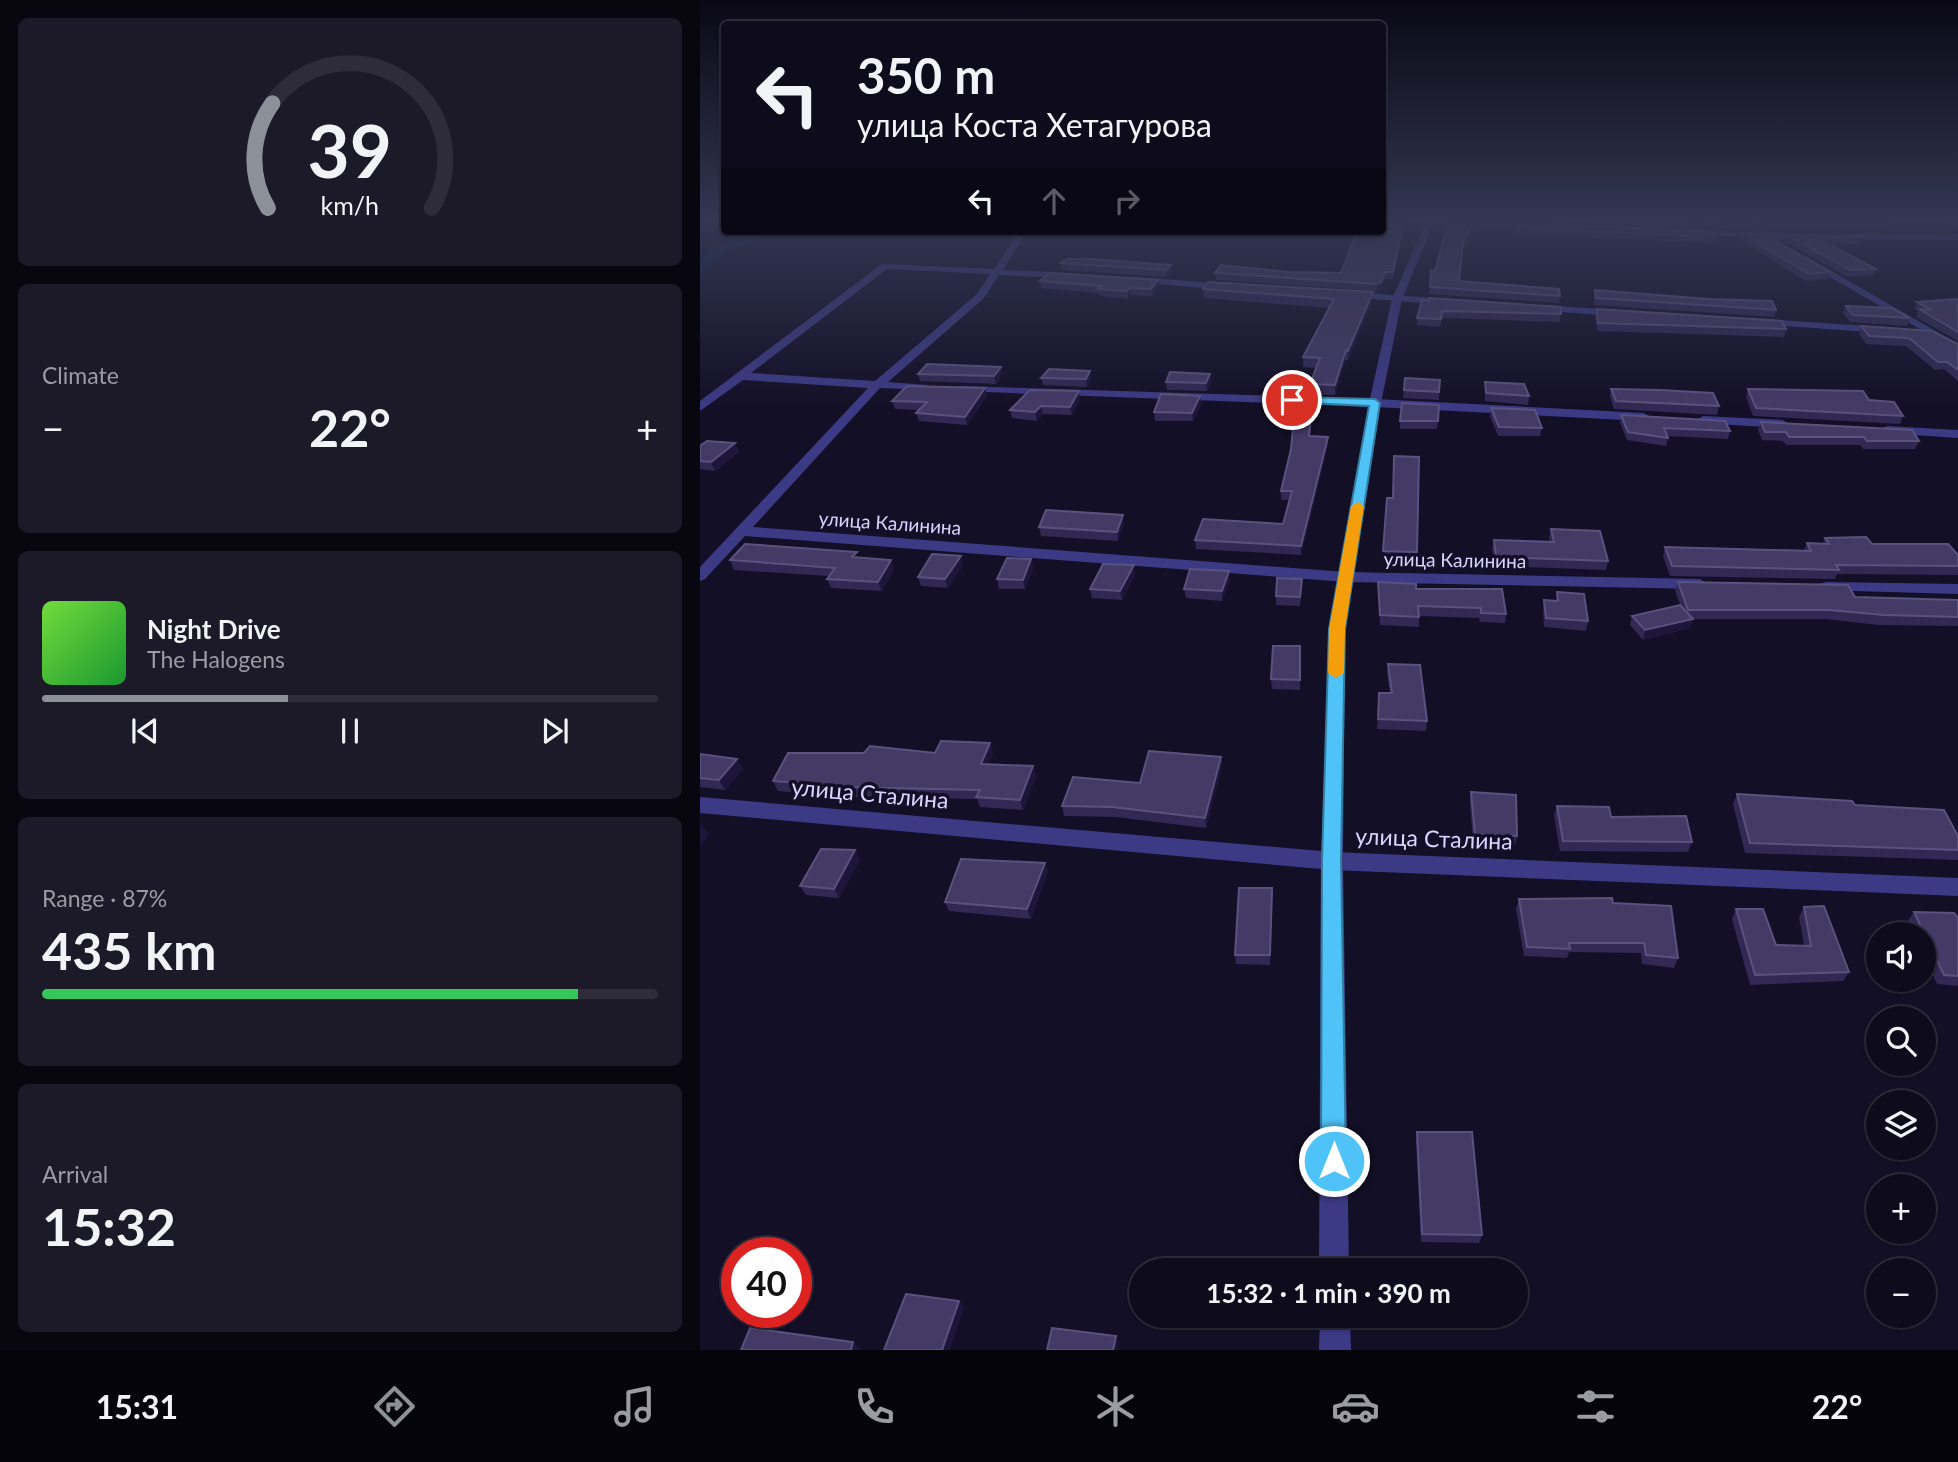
<!DOCTYPE html>
<meta charset="utf-8">
<style>
body{margin:0;font-family:Lato,sans-serif;background:#1c1929;color:#f1f3f6;height:100vh;display:flex;flex-direction:column;font-size:26px;white-space:nowrap}
*{box-sizing:border-box;margin:0}
p{font-size:23px;color:#9b9ba3}
.icon{flex:none;width:38px;height:38px;fill:none;stroke:currentColor;stroke-width:2;stroke-linecap:round;stroke-linejoin:round}
.map{position:relative;flex:1;overflow:hidden}
.sheet{display:flex;flex-direction:column;gap:18px;padding:18px;background:#08060f;width:700px}
.sheet>*{flex:none}
.banner{position:absolute;left:21px;top:21px;width:665px;height:214px;border-radius:7px;box-shadow:0 2px 5px #0004,0 0 0 2px #2e2b3b;background:#0e0b1c;color:#f1f3f6;overflow:hidden}
.tools{position:absolute;left:1166px;top:922px;display:grid;gap:14px}
.tools a{display:grid;place-items:center;width:70px;height:70px;border-radius:50%;background:#0e0b1c;box-shadow:0 2px 5px #0004,0 0 0 2px #2e2b3b;font-size:35px}
.speed{position:absolute;left:21px;top:1237px;display:flex;gap:14px;font-size:35px;font-weight:700;text-align:center}
.speed>*{display:grid;place-content:center;width:91px;height:91px;border-radius:50%;background:#0e0b1c;box-shadow:0 2px 5px #0004,0 0 0 2px #2e2b3b;line-height:1}
.speed .limit{border:10px solid #d22;background:#fff;color:#111}
.pin{position:absolute;display:grid;place-items:center;width:60px;height:60px;color:#fff;margin:-30px;border:4px solid #fff;border-radius:50%;box-shadow:0 2px 7px #0007}
.me{position:absolute;width:77px;margin:-38px;rotate:0deg;stroke-linejoin:round;filter:drop-shadow(0 0 5px #0008)}
.turn{display:flex;align-items:center;gap:24px;height:147px;padding:0 21px;font-size:32px}
.turn .icon{width:91px;height:91px;stroke-width:2.5}
.turn b{display:block;font-size:49px;line-height:60px}
.lanes{display:flex;align-items:center;height:66px;padding:0 21px;background:#0003;justify-content:center;gap:35px;direction:ltr}
.lanes .off{opacity:.35}
.big{font-size:52px;font-weight:700;line-height:1.1}
.sheet .tile{flex:1;display:flex;flex-direction:column;justify-content:center;gap:10px;min-width:0;padding:0 24px;border-radius:10px;background:#1c1929}
.sheet .dial{align-items:center;gap:0}
.dial svg{height:182px;overflow:visible;fill:none;stroke:#2e2b3b;stroke-width:7;stroke-linecap:round;text-anchor:middle}
.dial text{fill:#f1f3f6;stroke:none}
.song{display:flex;align-items:center;gap:21px}
.cover{width:84px;height:84px;border-radius:10px;background:linear-gradient(135deg,hsl(100 70% 55%),hsl(130 70% 35%))}
.played{height:7px;border-radius:4px;background:linear-gradient(90deg,#8c9099 40%,#2e2b3b 40%)}
.keys{display:flex;justify-content:space-around;direction:ltr}
.heat{display:flex;justify-content:space-between;align-items:center;font-size:38px;direction:ltr}
.charge{height:10px;border-radius:5px;background:linear-gradient(90deg,#34c759 87%,#2e2b3b 0)}
.trip{position:absolute;left:429px;top:1258px;width:399px;height:70px;border-radius:35px;background:#0e0b1c;box-shadow:0 2px 5px #0004,0 0 0 2px #2e2b3b;font-weight:700;line-height:70px;text-align:center}
.dock{display:flex;height:112px;justify-content:space-around;align-items:center;background:#06040b;color:#9b9ba3}
.dock .icon{width:49px;height:49px}
.dock .selected{color:#8c9099}
.dock b{font-size:32px;color:#f1f3f6}
main{display:flex;flex:1;min-height:0}
.map>svg:first-child{display:block}
.water{fill:#0a1f44}
.lines{fill:none;stroke-linecap:round;stroke-linejoin:round}
.minor{fill:#3d3a85;fill-rule:evenodd}
.tertiary{fill:#3d3a85;fill-rule:evenodd}
.wall{fill:#312854}
.shaded-wall{fill:#1d163a}
.building{fill:#433a66;stroke:#5a527e;stroke-width:2}
.route{fill:#4fc3f7;stroke:#337fa1;stroke-width:2}
.slow{fill:#f59e0b}
.labels{text-anchor:middle;stroke-width:7;stroke-linejoin:round;paint-order:stroke}
.street-label{font-size:19px;fill:#d9d4ff;stroke:#130f26}
.near-street-label{font-size:23px;fill:#d9d4ff;stroke:#130f26}
</style>
<main>
<section class="sheet">
<div class="tile dial"><svg viewBox="0 0 100 80">
<path d="M14 69A42 42 0 1 1 86 69"/>
<path d="M14 69A42 42 0 0 1 16 23" stroke="#8c9099"/>
<text x="50" y="56" font-size="32" font-weight="700">39</text>
<text x="50" y="72" font-size="11">km/h</text>
</svg></div>
<div class="tile"><p>Climate</p>
<div class="heat"><a>−</a><b class="big">22°</b><a>+</a></div>
</div>
<div class="tile">
<div class="song"><i class="cover"></i><div><b>Night Drive</b><p>The Halogens</p></div></div>
<div class="played"></div>
<div class="keys"><svg class="icon" aria-label="previous" viewBox="0 0 24 24"><path d="M18 5L8 12l10 7zM5 5v14"/></svg><svg class="icon" aria-label="pause" viewBox="0 0 24 24"><path d="M8 5v14M16 5v14"/></svg><svg class="icon" aria-label="next" viewBox="0 0 24 24"><path d="M6 5l10 7-10 7zM19 5v14"/></svg></div>
</div>
<div class="tile"><p>Range · 87%</p><b class="big">435 km</b><div class="charge"></div></div>
<div class="tile"><p>Arrival</p><b class="big">15:32</b></div>
</section>
<div class="map">
<svg width="1258" height="1350" viewBox="0 0 1258 1350">
<rect width="100%" height="100%" fill="#130f26"/>
<path class="water" d="M41,231H72L46,246L30,249L0,276V257Z"/>
<g class="lines">
<g class="minor">
<path d="M723,219H773L776,221L772,223Z"/>
<path d="M992,230L1111,234L1115,237L1111,240L989,235Z"/>
<path d="M319,231H327L303,270L370,273L373,274V278L299,275L284,298L188,382L227,385L233,388L231,390L180,388L53,527L646,572L1000,579L1008,584L1000,589L646,582L45,536L5,579L0,581V567L168,388L43,380L0,411V401L182,264L294,269ZM187,269L290,274L277,294L175,381L51,373Z"/>
<path d="M1139,234H1258V240L1136,239Z"/>
<path d="M1109,258L1258,344V351L1106,263Z"/>
<path d="M436,277L527,284L532,287L527,290L433,282L431,280Z"/>
<path d="M649,292L750,299L755,302L750,305L646,297V293Z"/>
<path d="M838,305L918,310L923,313L918,316L834,310V306Z"/>
<path d="M1061,319L1184,327L1189,330L1184,333L1057,324V320Z"/>
<path d="M262,386L675,399L944,413L950,417L944,421L675,407L258,391V387Z"/>
<path d="M1003,416L1083,420L1089,424L1083,428L999,423L997,420Z"/>
<path d="M1188,426L1258,430V438L1184,433V427Z"/>
<path d="M1126,582L1258,584V594L1120,590L1118,587L1120,584Z"/>
<path d="M0,797L632,852L1258,878V896L632,870L0,813Z"/>
</g>
<g class="tertiary">
<path d="M731,219H740L732,227L702,299L681,403L645,629L643,861L649,1270H619L621,861L629,629L669,403L692,299L724,226Z"/>
<path d="M620,1316H650L651,1350H619Z"/>
</g>
</g>
<g class="wall">
<path d="M682,219H708L703,231L693,279H685L681,289L676,291L516,280L515,273L589,272L641,273Z"/>
<path d="M749,219L1016,237L1014,243L815,234V231L779,229L770,231L767,241H763L759,281L860,296L859,303L729,294L731,270L735,271Z"/>
<path d="M803,219H1050L1054,224L1052,230L1022,229L1008,220L1007,228Z"/>
<path d="M1056,219H1182L1189,223L1187,229L1068,230Z"/>
<path d="M1240,219H1258V231Z"/>
<path d="M1041,233L1130,272L1128,279L1106,281L1039,239Z"/>
<path d="M1088,235L1161,237L1159,244L1130,245L1176,269L1173,275L1148,277L1086,242Z"/>
<path d="M361,263L471,265V272L467,277L362,270Z"/>
<path d="M458,280L459,287L452,296L431,295L428,299L400,296L399,293L341,288L340,281Z"/>
<path d="M503,289L673,292L672,301L648,360H645L635,395L611,394L610,384L616,368L603,367V357L629,308L504,298Z"/>
<path d="M895,290L1076,310L1074,317L894,305V297Z"/>
<path d="M722,300L861,314L860,322L742,318L740,327L717,325V318Z"/>
<path d="M1258,300V341L1216,317L1218,311L1214,309L1217,302Z"/>
<path d="M1146,306L1210,318L1207,326L1150,322L1143,313Z"/>
<path d="M897,309L1086,329L1084,337L897,331L895,316Z"/>
<path d="M1161,326L1258,344V381L1244,369L1235,370L1206,346L1166,344L1159,334Z"/>
<path d="M301,367L302,374L296,384L220,381L218,374Z"/>
<path d="M390,371L391,379L387,387L343,385L341,378Z"/>
<path d="M510,374L511,382L507,391L467,390L466,382Z"/>
<path d="M705,378L740,380L739,400L703,398Z"/>
<path d="M785,382L829,396L828,405L785,401Z"/>
<path d="M285,388L287,396L267,425L219,421L216,413L219,410L195,409L192,401Z"/>
<path d="M911,389L1019,406L1017,415L914,409L910,397Z"/>
<path d="M1048,389L1203,416L1200,424L1053,416L1046,397Z"/>
<path d="M500,396L501,404L493,421H455L454,412Z"/>
<path d="M380,400L372,415L343,414L337,421L312,418L310,410Z"/>
<path d="M739,405L737,429H700V421Z"/>
<path d="M791,408L842,428L840,436H798L790,416Z"/>
<path d="M612,415L610,436L628,445L601,555L496,549L495,540L583,524L590,500H581V491Z"/>
<path d="M921,415L1030,431L1028,439L967,436L968,438L966,446L927,440L920,423Z"/>
<path d="M1061,422L1219,441L1215,449H1163L1160,445H1086L1083,441L1062,440L1058,430Z"/>
<path d="M35,443L39,452L15,471L0,469V446Z"/>
<path d="M719,457L716,562L683,561L687,498H692Z"/>
<path d="M424,524L418,541L341,536L339,527Z"/>
<path d="M851,529L908,561L906,570L795,566L792,549L794,540L850,542L849,538Z"/>
<path d="M1125,538L1258,555V575L1137,574L1135,579L970,576L963,556L965,547L1104,550L1107,543H1123Z"/>
<path d="M159,558L194,569L182,591L131,588L127,579L129,576L34,570L30,560Z"/>
<path d="M331,559L333,568L325,589H299L297,579Z"/>
<path d="M263,565L248,588L221,586L218,577Z"/>
<path d="M435,575L422,600L392,598L390,589Z"/>
<path d="M530,580L522,601L486,598L484,589Z"/>
<path d="M678,582L716,589L806,614L805,623L780,622L779,618L719,616V627L680,625Z"/>
<path d="M978,582L1155,597L1258,600V626L1179,625L1125,619H993L990,628L943,640L930,625L932,616L981,607L975,591Z"/>
<path d="M602,589L600,606L576,605V596Z"/>
<path d="M857,592L888,621L886,631L844,627L843,610L844,600L856,601Z"/>
<path d="M600,646V690L572,689L571,679Z"/>
<path d="M688,664L727,721L726,731L677,729L679,693H690L687,674Z"/>
<path d="M290,743L293,753L288,764L333,766L336,776L323,810L280,807L277,799L146,797L78,791L73,781Z"/>
<path d="M0,754L37,759L43,769L25,790L0,787Z"/>
<path d="M521,757L522,766L506,828L415,817L364,816L362,806L440,783Z"/>
<path d="M771,792L817,836L815,846L773,844L770,802Z"/>
<path d="M1037,794L1155,805L1258,850V860L1045,853L1033,804Z"/>
<path d="M857,806L992,842L988,852L860,851L854,815Z"/>
<path d="M160,859L139,898L106,895L100,886Z"/>
<path d="M345,863L348,872L331,919L249,911L245,902Z"/>
<path d="M572,888L570,965L536,964L535,955Z"/>
<path d="M819,899L913,903L978,958L974,968L942,964L941,953L869,952L867,958L824,956L816,909Z"/>
<path d="M1104,907L1149,972L1143,981L1050,985L1032,919L1036,909L1076,945H1104L1099,917Z"/>
<path d="M1214,912L1258,918V986L1237,984L1223,955V934H1213L1207,922Z"/>
<path d="M717,1132L782,1235L779,1243L721,1242L716,1141Z"/>
</g>
<g class="shaded-wall">
<path d="M706,219H708L703,231L693,279V272L703,225Z"/>
<path d="M780,223L779,229L770,231L767,241L771,224Z"/>
<path d="M471,265V272L467,277L466,270Z"/>
<path d="M685,272V279L681,289L676,291L677,284Z"/>
<path d="M458,280L459,287L452,296L451,289Z"/>
<path d="M430,288L431,295L428,299L427,291Z"/>
<path d="M673,292L672,301L648,360V351Z"/>
<path d="M646,350L645,360L635,395V385Z"/>
<path d="M301,367L302,374L296,384L294,376Z"/>
<path d="M390,371L391,379L387,387L386,379Z"/>
<path d="M510,374L511,382L507,391L506,383Z"/>
<path d="M285,388L287,396L267,425L265,417Z"/>
<path d="M379,391L380,400L372,415L370,407Z"/>
<path d="M500,396L501,404L493,421L492,413Z"/>
<path d="M341,406L343,414L337,421L335,412Z"/>
<path d="M628,437V445L601,555V546Z"/>
<path d="M35,443L39,452L15,471L11,462Z"/>
<path d="M423,515L424,524L418,541L417,532Z"/>
<path d="M261,556L263,565L248,588L245,579Z"/>
<path d="M331,559L333,568L325,589L323,580Z"/>
<path d="M191,560L194,569L182,591L178,582Z"/>
<path d="M434,565L435,575L422,600L420,591Z"/>
<path d="M529,571L530,580L522,601V591Z"/>
<path d="M993,619L990,628L943,640L945,630Z"/>
<path d="M290,743L293,753L285,774L281,764Z"/>
<path d="M521,757L522,766L506,828L505,818Z"/>
<path d="M37,759L43,769L25,790L19,780Z"/>
<path d="M333,766L336,776L323,810L320,800Z"/>
<path d="M0,822L9,835L0,847Z"/>
<path d="M155,850L160,859L139,898L134,889Z"/>
<path d="M345,863L348,872L331,919L327,909Z"/>
<path d="M572,888L573,897L570,965V955Z"/>
<path d="M259,1301L264,1308L250,1350H242Z"/>
<path d="M416,1336L419,1343L417,1350H413Z"/>
<path d="M153,1342L161,1349L160,1350H151Z"/>
</g>
<g class="building">
<path d="M682,219H706L703,225L693,272H685L681,282L677,284L515,273L521,265L589,272L641,273L657,231H682Z"/>
<path d="M749,219L1013,232L1016,237L816,228V225L780,223L771,224L768,235H764L759,281L859,289L860,296L730,287L731,270L735,271Z"/>
<path d="M944,219H1007L1008,222Z"/>
<path d="M1017,219H1050L1054,224L1023,222Z"/>
<path d="M1064,219H1182L1189,223L1070,224Z"/>
<path d="M1041,233L1064,234L1130,272L1109,274Z"/>
<path d="M1088,235L1159,236L1161,237L1119,239L1176,269L1150,270Z"/>
<path d="M367,259H393L471,265L466,270L361,263Z"/>
<path d="M350,273L458,280L451,289L430,288L427,291L398,289L402,286L340,281Z"/>
<path d="M508,282L673,292L648,351L646,350L635,385L610,384L620,358L603,357L634,299L503,289Z"/>
<path d="M895,290L1008,299L1072,301L1076,310L896,298Z"/>
<path d="M729,298L861,307V314L742,311L741,319L717,318L722,300L729,301Z"/>
<path d="M1256,299L1258,300V332L1219,309L1232,310L1217,302Z"/>
<path d="M1146,306L1192,308L1210,318L1153,315Z"/>
<path d="M897,309L1082,321L1086,329L898,323Z"/>
<path d="M1161,326L1232,331L1258,344V370L1247,362H1238L1209,338L1169,336Z"/>
<path d="M227,364L301,367L294,376L218,374Z"/>
<path d="M349,369L390,371L386,379L341,378Z"/>
<path d="M470,372L510,374L506,383L466,382Z"/>
<path d="M705,378L740,380L739,392L704,390Z"/>
<path d="M785,382L824,384L829,396L786,393Z"/>
<path d="M207,386L285,388L265,417L216,413L227,402L192,401Z"/>
<path d="M911,389L960,390L1013,393L1019,406L916,401Z"/>
<path d="M1048,389L1163,391L1169,400L1194,402L1203,416L1056,408Z"/>
<path d="M330,390L379,391L370,407L341,406L335,412L310,410Z"/>
<path d="M461,394L500,396L492,413L454,412Z"/>
<path d="M702,403L739,405L738,421H700Z"/>
<path d="M595,407H612L609,436L628,437L601,546L495,540L503,519L583,524L592,491H581L591,449Z"/>
<path d="M791,408L835,410L842,428L799,427Z"/>
<path d="M921,415L1025,421L1030,431L964,428L968,438L928,432Z"/>
<path d="M1061,422L1212,430L1219,441H1167L1164,437H1089L1086,432H1065Z"/>
<path d="M7,441L35,443L11,462L0,461V446Z"/>
<path d="M694,456L719,457L717,552L683,551L687,498H693Z"/>
<path d="M346,510L423,515L417,532L339,527Z"/>
<path d="M851,529L900,531L908,561L796,557L794,540L854,542Z"/>
<path d="M1166,537L1172,544H1248L1258,555V566L1136,565L1139,570L972,566L965,547L1111,551L1107,543L1129,544L1125,538Z"/>
<path d="M45,544L157,552L152,557L191,560L178,582L127,579L135,568L30,560Z"/>
<path d="M232,554L261,556L245,579L218,577Z"/>
<path d="M307,558L331,559L323,580L297,579Z"/>
<path d="M403,564L434,565L420,591L390,589Z"/>
<path d="M490,569L529,571L522,591L484,589Z"/>
<path d="M577,578L602,579L600,597L576,596Z"/>
<path d="M678,582L716,584V589H802L806,614L781,613V608L718,606L719,617L680,615Z"/>
<path d="M978,582L1148,585L1155,597L1258,600V617L1184,615L1129,610H988Z"/>
<path d="M857,592L884,594L888,621L846,618L844,600L858,601Z"/>
<path d="M980,605L993,619L945,630L932,616Z"/>
<path d="M573,646H600V680L571,679Z"/>
<path d="M688,664L720,665L727,721L678,719L679,693H692Z"/>
<path d="M241,741L290,743L281,764L333,766L320,800L276,797L280,790L141,787L73,781L88,753H164L170,746L235,753Z"/>
<path d="M449,751L521,757L505,818L412,807L362,806L373,777L440,783Z"/>
<path d="M0,754L37,759L19,780L0,778Z"/>
<path d="M771,792L816,795L817,836L775,834Z"/>
<path d="M1037,794L1152,801L1155,805L1244,810L1258,836V850L1050,843Z"/>
<path d="M857,806L909,807L911,817L986,816L992,842L863,841Z"/>
<path d="M121,849L155,850L134,889L100,886Z"/>
<path d="M261,859L345,863L327,909L245,902Z"/>
<path d="M539,888H572L570,955H535Z"/>
<path d="M912,898L913,903L971,906L978,958L946,955L944,943H869L870,949L827,947L819,899Z"/>
<path d="M1124,906L1149,972L1055,975L1036,909H1063L1076,945L1111,946L1104,907Z"/>
<path d="M1214,912L1254,913L1258,918V976L1244,975Z"/>
<path d="M717,1132H772L782,1235L722,1234Z"/>
<path d="M206,1294L259,1301L242,1350H184Z"/>
<path d="M50,1328L153,1342L151,1350H41Z"/>
<path d="M352,1328L416,1336L413,1350H347Z"/>
</g>
<linearGradient id="sky" x2="0" y2="1"><stop stop-color="#0a0815"/><stop offset="0.54" stop-color="#333752"/><stop offset="1" stop-color="#333752" stop-opacity="0"/></linearGradient>
<rect width="1258" height="408" fill="url(#sky)"/>
<path class="route" d="M592,397L675,399L680,403L645,629L641,861L646,1161L642,1170L634,1174L625,1170L621,1161L622,861L629,629L669,406L588,402V398Z"/>
<path class="slow" d="M658,502L664,506L645,629L644,673L636,678L628,673L629,629L651,506Z"/>
<g class="labels">
<g class="street-label">
<text transform="translate(190 523) rotate(4)" y="7">улица Калинина</text>
<text transform="translate(755 560) rotate(1)" y="7">улица Калинина</text>
</g>
<g class="near-street-label">
<text transform="translate(170 794) rotate(5)" y="8">улица Сталина</text>
<text transform="translate(734 839) rotate(2)" y="8">улица Сталина</text>
</g>
</g>
</svg>
<div class="tools">
<a><svg class="icon" aria-label="sound" viewBox="0 0 24 24"><path d="M4 9h4l5-4v14l-5-4H4zM17 9q2 3 0 6"/></svg></a>
<a><svg class="icon" aria-label="search" viewBox="0 0 24 24"><circle cx="10" cy="10" r="6"/><path d="M15 15l6 6"/></svg></a>
<a><svg class="icon" aria-label="layers" viewBox="0 0 24 24"><path d="M12 4l9 5-9 5-9-5zM3 14l9 5 9-5"/></svg></a>
<a>+</a>
<a>−</a>
</div>
<div class="speed"><div class="limit">40</div></div>
<div class="pin" style="left:592px;top:400px;background:#d93025"><svg class="icon" aria-label="arrive" viewBox="0 0 24 24"><path d="M6 21V4h12l-3 4 3 4H6"/></svg></div>
<svg class="me" style="left:634px;top:1161px" viewBox="-20 -20 40 40"><circle r="17" fill="#4fc3f7" stroke="#fff" stroke-width="3"/><path d="M0-11L8 9 0 5-8 9z" fill="#fff"/></svg>
<div class="trip">15:32 · 1 min · 390 m</div>
<div class="banner">
<div class="turn"><svg class="icon" aria-label="left" viewBox="0 0 24 24"><path d="M17 20v-9H6M10 6l-5 5 5 5"/></svg><div><b>350 m</b>улица Коста Хетагурова</div></div>
<div class="lanes"><svg class="icon" aria-label="left" viewBox="0 0 24 24"><path d="M17 20v-9H6M10 6l-5 5 5 5"/></svg><svg class="icon off" aria-label="ahead" viewBox="0 0 24 24"><path d="M12 20V5M6 11l6-6 6 6"/></svg><svg class="icon off" aria-label="right" viewBox="0 0 24 24"><path d="M7 20v-9h11M14 6l5 5-5 5"/></svg></div>
</div>
</div>
</main>
<nav class="dock">
<b>15:31</b>
<svg class="icon selected" aria-label="directions" viewBox="0 0 24 24"><path d="M12 3l9 9-9 9-9-9zM9 14v-3h6M13 9l2 2-2 2"/></svg>
<svg class="icon" aria-label="music" viewBox="0 0 24 24"><path d="M9 18V5l10-2v13"/><circle cx="6" cy="18" r="3"/><circle cx="16" cy="16" r="3"/></svg>
<svg class="icon" aria-label="phone" viewBox="0 0 24 24"><path d="M5 4h4l2 5-3 2q2 4 5 5l2-3 5 2v4C11 20 4 13 5 4z"/></svg>
<svg class="icon" aria-label="climate" viewBox="0 0 24 24"><path d="M12 3v18M4 7l16 10M4 17L20 7"/></svg>
<svg class="icon" aria-label="car" viewBox="0 0 24 24"><path d="M5 17H2v-5l4-1 3-4h7l3 4 3 1v5h-3M9 17h6M6 11h13"/><circle cx="7" cy="17" r="2"/><circle cx="17" cy="17" r="2"/></svg>
<svg class="icon" aria-label="filters" viewBox="0 0 24 24"><path d="M4 7h16M4 17h16"/><circle cx="9" cy="7" r="2"/><circle cx="15" cy="17" r="2"/></svg>
<b>22°</b>
</nav>
